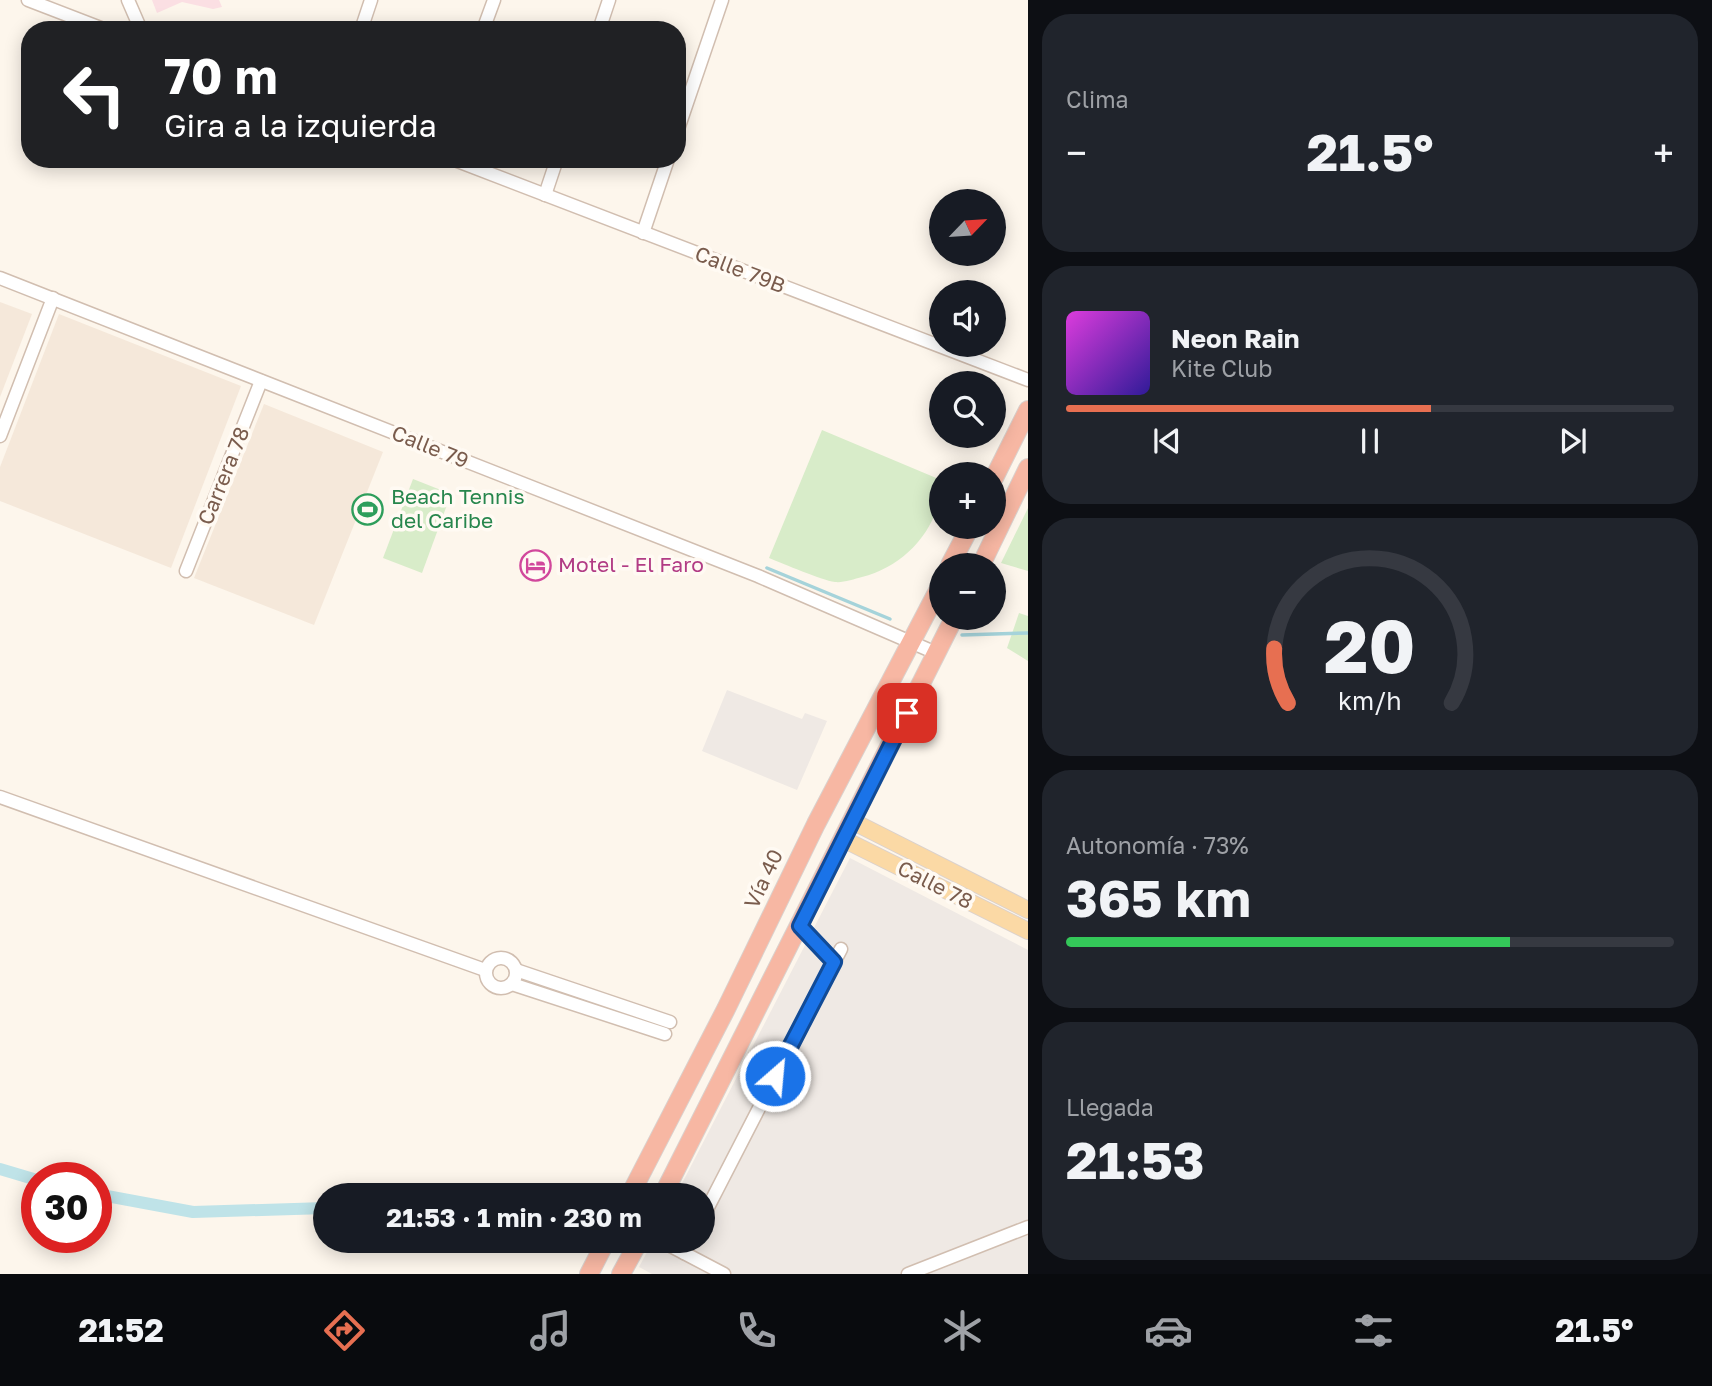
<!DOCTYPE html>
<html lang="es">
<meta charset="utf-8">
<style>
body{margin:0;font-family:"Golos Text",sans-serif;background:#20242c;color:#f1f3f6;height:100vh;display:flex;flex-direction:column;font-size:26px;white-space:nowrap}
*{box-sizing:border-box;margin:0}
p{font-size:23px;color:#9ea1a6}
.icon{flex:none;width:38px;height:38px;fill:none;stroke:currentColor;stroke-width:2;stroke-linecap:round;stroke-linejoin:round}
.map{position:relative;flex:1;overflow:hidden}
.drawer{display:flex;flex-direction:column;gap:14px;padding:14px;background:#0d0f14;width:684px}
.drawer>*{flex:none}
.banner{position:absolute;left:21px;top:21px;width:665px;height:147px;border-radius:28px;box-shadow:0 4px 18px #0003;background:#202124;color:#fff;overflow:hidden}
.needle{width:46px;rotate:65deg}
.controls{position:absolute;left:929px;top:189px;display:grid;gap:14px}
.controls a{display:grid;place-items:center;width:77px;height:77px;border-radius:50%;background:#171b24;box-shadow:0 4px 18px #0003;font-size:35px}
.speed{position:absolute;left:21px;top:1162px;display:flex;gap:14px;font-size:35px;font-weight:700;text-align:center}
.speed>*{display:grid;place-content:center;width:91px;height:91px;border-radius:50%;background:#171b24;box-shadow:0 4px 18px #0003;line-height:1}
.speed .limit{border:10px solid #d22;background:#fff;color:#111}
.pin{position:absolute;display:grid;place-items:center;width:60px;height:60px;color:#fff;margin:-30px;border-radius:14px;box-shadow:0 4px 10px #0006}
.me{position:absolute;width:77px;margin:-38px;rotate:27deg;stroke-linejoin:round;filter:drop-shadow(0 0 5px #0008)}
.turn{display:flex;align-items:center;gap:24px;height:147px;padding:0 28px;font-size:32px}
.turn .icon{width:91px;height:91px;stroke-width:2.5}
.turn b{display:block;font-size:49px;line-height:60px}
.big{font-size:52px;font-weight:700;line-height:1.1}
.drawer .widget{flex:1;display:flex;flex-direction:column;justify-content:center;gap:10px;min-width:0;padding:0 24px;border-radius:28px;background:#20242c}
.drawer .dial{align-items:center;gap:0}
.dial svg{height:182px;overflow:visible;fill:none;stroke:#363941;stroke-width:7;stroke-linecap:round;text-anchor:middle}
.dial text{fill:#f1f3f6;stroke:none}
.song{display:flex;align-items:center;gap:21px}
.cover{width:84px;height:84px;border-radius:10px;background:linear-gradient(135deg,hsl(300 70% 55%),hsl(250 70% 35%))}
.played{height:7px;border-radius:4px;background:linear-gradient(90deg,#e76f51 60%,#363941 60%)}
.keys{display:flex;justify-content:space-around;direction:ltr}
.heat{display:flex;justify-content:space-between;align-items:center;font-size:38px;direction:ltr}
.charge{height:10px;border-radius:5px;background:linear-gradient(90deg,#34c759 73%,#363941 0)}
.trip{position:absolute;left:313px;top:1183px;width:402px;height:70px;border-radius:35px;background:#171b24;box-shadow:0 4px 18px #0003;font-weight:700;line-height:70px;text-align:center}
.tab-bar{display:flex;height:112px;justify-content:space-around;align-items:center;background:#090b0e;color:#9ea1a6}
.tab-bar .icon{width:49px;height:49px}
.tab-bar .current{color:#e76f51}
.tab-bar b{font-size:32px;color:#f1f3f6}
main{display:flex;flex:1;min-height:0}
.map>svg:first-child{display:block}
.residential{fill:#f5e8da}
.industrial{fill:#efe9e4}
.medical{fill:#fbdfe3}
.green{fill:#d8ecc9}
.lines{fill:none;stroke-linecap:round;stroke-linejoin:round}
.stream{stroke:#a5d3da;stroke-width:3.5}
.canal{stroke:#bfe3e8;stroke-width:12}
.minor-casing{stroke:#d1beb0;stroke-width:15}
.major-casing{stroke:#dad1cd;stroke-width:18}
.highway-casing{stroke:#dad1cd;stroke-width:20}
.minor{stroke:#fff;stroke-width:12}
.major{stroke:#fbd9a5;stroke-width:16}
.highway{stroke:#f7b7a3;stroke-width:18}
.route-casing{stroke:#114b97;stroke-width:18}
.route{stroke:#1a73e8;stroke-width:12}
.labels{text-anchor:middle;stroke-width:7;stroke-linejoin:round;paint-order:stroke}
.street-label{font-size:21px;fill:#7a5c4d;stroke:#fffaf3}
.leisure-label{font-size:21px;fill:#27864d;stroke:#fffaf3;text-anchor:start}
.hotel-label{font-size:21px;fill:#b23c85;stroke:#fffaf3;text-anchor:start}
</style>
<main>
<div class="map">
<svg width="1028" height="1274" viewBox="0 0 1028 1274">
<rect width="100%" height="100%" fill="#fdf6ec"/>
<g class="residential">
<path d="M0,302L32,314L0,397Z"/>
<path d="M59,314L241,386L171,568L0,501V467Z"/>
<path d="M264,404L383,452L314,625L194,578Z"/>
</g>
<g class="industrial">
<path d="M727,690L802,719L805,713L827,721L797,790L702,751Z"/>
<path d="M850,858L1028,950V1274H652L639,1267L653,1241H704V1195H676Z"/>
</g>
<path class="medical" d="M152,0H219L222,7L213,9L182,2L157,13Z"/>
<g class="green">
<path d="M822,430L941,480C942,526 906,566 862,577C854,579 843,583 835,582C821,580 784,564 769,558Z"/>
<path d="M413,479L451,494L422,573L383,558Z"/>
<path d="M1028,508V571L1001,563Z"/>
<path d="M1019,613L1028,616V661L1007,648Z"/>
</g>
<g class="lines">
<g class="stream">
<path d="M767,568L890,619"/>
<path d="M962,635L1028,633"/>
</g>
<g class="canal">
<path d="M0,1169L37,1180"/>
<path d="M96,1194L193,1212L326,1208"/>
</g>
<defs>
<g id="minor">
<path d="M28,0L106,30"/>
<path d="M128,0L141,30"/>
<path d="M361,30L371,0"/>
<path d="M483,30L494,0"/>
<path d="M599,30L609,0"/>
<path d="M677,132L722,0"/>
<path d="M452,159L1028,380"/>
<path d="M545,195L557,159"/>
<path d="M643,233L668,159"/>
<path d="M0,278L758,576L936,653"/>
<path d="M0,436L53,298"/>
<path d="M186,571L261,381"/>
<path d="M0,797L485,970"/>
<path d="M800,927L833,962"/>
<circle cx="501" cy="973" r="15"/>
<path d="M516,970L670,1022"/>
<path d="M512,984L665,1034"/>
<path d="M704,1215L841,949"/>
<path d="M661,1241L684,1253"/>
<path d="M690,1241L684,1253L724,1274"/>
<path d="M908,1274L1028,1227"/>
</g>
<g id="major">
<path d="M852,821L1028,910"/>
<path d="M843,839L1028,931"/>
</g>
<g id="highway">
<path d="M994,478L1028,410"/>
<path d="M950,565L970,527"/>
<path d="M981,565L1028,468"/>
<path d="M630,1195L726,1009L816,824L942,583"/>
<path d="M663,1195L954,618"/>
<path d="M589,1274L606,1241"/>
<path d="M621,1274L639,1241"/>
</g>
</defs>
<use href="#minor" class="minor-casing"/>
<use href="#major" class="major-casing"/>
<use href="#highway" class="highway-casing"/>
<use href="#minor" class="minor"/>
<use href="#major" class="major"/>
<use href="#highway" class="highway"/>
</g>
<g class="lines">
<defs>
<path id="route" d="M775,1076L834,962L800,926L907,713"/>
</defs>
<use href="#route" class="route-casing"/>
<use href="#route" class="route"/>
</g>
<defs>
<symbol id="stadium-ring" viewBox="-11 -11 22 22"><circle r="9.5" fill="#fffaf3" stroke="#2e9e5b" stroke-width="1.5"/><path d="M0-5a6.5 5 0 1 0 0 10a6.5 5 0 1 0 0-10ZM-3.5-1.8h7v3.6h-7Z" fill="#2e9e5b"/></symbol>
<symbol id="hotel-ring" viewBox="-11 -11 22 22"><circle r="9.5" fill="#fffaf3" stroke="#d1479c" stroke-width="1.5"/><path d="M-6-4.5h1.5V1H6V5H4.5V3h-9V5H-6ZM-4 0a1.8 1.8 0 1 1 3.6 0ZM.5 0V-2.5h3Q6-2.5 6 0Z" fill="#d1479c"/></symbol>
</defs>
<g fill-rule="evenodd">
<use href="#stadium-ring" x="350" y="492" width="35" height="35"/>
<use href="#hotel-ring" x="518" y="548" width="35" height="35"/>
</g>
<g class="labels">
<g class="street-label">
<text transform="translate(740 270) rotate(21)" y="7">Calle 79B</text>
<text transform="translate(430 447) rotate(22)" y="7">Calle 79</text>
<text transform="translate(224 476) rotate(-68)" y="7">Carrera 78</text>
<text transform="translate(764 879) rotate(-65)" y="7">Vía 40</text>
<text transform="translate(935 885) rotate(27)" y="7">Calle 78</text>
</g>
<g class="leisure-label">
<text x="391" y="504">Beach Tennis<tspan x="391" dy="24">del Caribe</tspan></text>
</g>
<g class="hotel-label">
<text x="558" y="572">Motel - El Faro</text>
</g>
</g>
</svg>
<div class="controls">
<a><svg class="needle" viewBox="-14 -14 28 28"><path d="M0-13l5 13h-10z" fill="#e53935"/><path d="M0 13l5-13h-10z" fill="#9ea1a6"/></svg></a>
<a><svg class="icon" aria-label="sound" viewBox="0 0 24 24"><path d="M4 9h4l5-4v14l-5-4H4zM17 9q2 3 0 6"/></svg></a>
<a><svg class="icon" aria-label="search" viewBox="0 0 24 24"><circle cx="10" cy="10" r="6"/><path d="M15 15l6 6"/></svg></a>
<a>+</a>
<a>−</a>
</div>
<div class="speed"><div class="limit">30</div></div>
<div class="pin" style="left:907px;top:713px;background:#d93025"><svg class="icon" aria-label="arrive" viewBox="0 0 24 24"><path d="M6 21V4h12l-3 4 3 4H6"/></svg></div>
<svg class="me" style="left:775px;top:1076px" viewBox="-20 -20 40 40"><circle r="17" fill="#1a73e8" stroke="#fff" stroke-width="3"/><path d="M0-11L8 9 0 5-8 9z" fill="#fff"/></svg>
<div class="trip">21:53 · 1 min · 230 m</div>
<div class="banner">
<div class="turn"><svg class="icon" aria-label="left" viewBox="0 0 24 24"><path d="M17 20v-9H6M10 6l-5 5 5 5"/></svg><div><b>70 m</b>Gira a la izquierda</div></div>
</div>
</div>
<section class="drawer">
<div class="widget"><p>Clima</p>
<div class="heat"><a>−</a><b class="big">21.5°</b><a>+</a></div>
</div>
<div class="widget">
<div class="song"><i class="cover"></i><div><b>Neon Rain</b><p>Kite Club</p></div></div>
<div class="played"></div>
<div class="keys"><svg class="icon" aria-label="previous" viewBox="0 0 24 24"><path d="M18 5L8 12l10 7zM5 5v14"/></svg><svg class="icon" aria-label="pause" viewBox="0 0 24 24"><path d="M8 5v14M16 5v14"/></svg><svg class="icon" aria-label="next" viewBox="0 0 24 24"><path d="M6 5l10 7-10 7zM19 5v14"/></svg></div>
</div>
<div class="widget dial"><svg viewBox="0 0 100 80">
<path d="M14 69A42 42 0 1 1 86 69"/>
<path d="M14 69A42 42 0 0 1 8 45" stroke="#e76f51"/>
<text x="50" y="56" font-size="32" font-weight="700">20</text>
<text x="50" y="72" font-size="11">km/h</text>
</svg></div>
<div class="widget"><p>Autonomía · 73%</p><b class="big">365 km</b><div class="charge"></div></div>
<div class="widget"><p>Llegada</p><b class="big">21:53</b></div>
</section>
</main>
<nav class="tab-bar">
<b>21:52</b>
<svg class="icon current" aria-label="directions" viewBox="0 0 24 24"><path d="M12 3l9 9-9 9-9-9zM9 14v-3h6M13 9l2 2-2 2"/></svg>
<svg class="icon" aria-label="music" viewBox="0 0 24 24"><path d="M9 18V5l10-2v13"/><circle cx="6" cy="18" r="3"/><circle cx="16" cy="16" r="3"/></svg>
<svg class="icon" aria-label="phone" viewBox="0 0 24 24"><path d="M5 4h4l2 5-3 2q2 4 5 5l2-3 5 2v4C11 20 4 13 5 4z"/></svg>
<svg class="icon" aria-label="climate" viewBox="0 0 24 24"><path d="M12 3v18M4 7l16 10M4 17L20 7"/></svg>
<svg class="icon" aria-label="car" viewBox="0 0 24 24"><path d="M5 17H2v-5l4-1 3-4h7l3 4 3 1v5h-3M9 17h6M6 11h13"/><circle cx="7" cy="17" r="2"/><circle cx="17" cy="17" r="2"/></svg>
<svg class="icon" aria-label="filters" viewBox="0 0 24 24"><path d="M4 7h16M4 17h16"/><circle cx="9" cy="7" r="2"/><circle cx="15" cy="17" r="2"/></svg>
<b>21.5°</b>
</nav>
